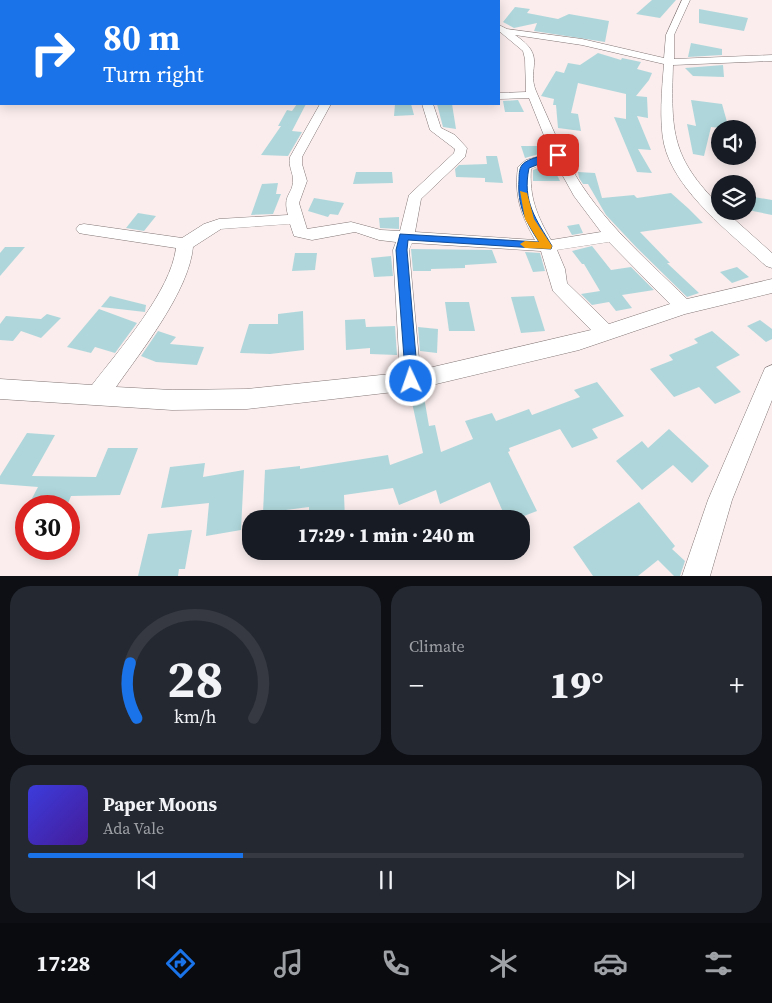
<!DOCTYPE html>
<meta charset="utf-8">
<style>
body{margin:0;font-family:"Source Serif 4",serif;background:#242831;color:#f1f3f6;height:100vh;display:flex;flex-direction:column;font-size:19px;white-space:nowrap}
*{box-sizing:border-box;margin:0}
p{font-size:16px;color:#9ea1a6}
.icon{flex:none;width:28px;height:28px;fill:none;stroke:currentColor;stroke-width:2;stroke-linecap:round;stroke-linejoin:round}
.map{position:relative;height:576px;overflow:hidden}
.panel{display:flex;flex-direction:column;gap:10px;padding:10px;background:#0d0f14;flex:1}
.panel>*{flex:none}
.hud{position:absolute;left:0px;top:0px;width:500px;height:105px;box-shadow:0 2px 12px #0003;background:#1a73e8;color:#fff;overflow:hidden}
.tools{position:absolute;left:711px;top:120px;display:grid;gap:10px}
.tools a{display:grid;place-items:center;width:45px;height:45px;border-radius:50%;background:#171b24;box-shadow:0 2px 12px #0003;font-size:25px}
.speed{position:absolute;left:15px;top:495px;display:flex;gap:10px;font-size:25px;font-weight:700;text-align:center}
.speed>*{display:grid;place-content:center;width:65px;height:65px;border-radius:50%;background:#171b24;box-shadow:0 2px 12px #0003;line-height:1}
.speed .limit{border:8px solid #d22;background:#fff;color:#111}
.pin{position:absolute;display:grid;place-items:center;width:42px;height:42px;color:#fff;margin:-21px;border-radius:10px;box-shadow:0 2px 8px #0006}
.me{position:absolute;width:55px;margin:-28px;rotate:357deg;stroke-linejoin:round;filter:drop-shadow(0 0 4px #0008)}
.turn{display:flex;align-items:center;gap:18px;height:105px;padding:0 20px;font-size:22px}
.turn .icon{width:65px;height:65px;stroke-width:2.5}
.turn b{display:block;font-size:35px;line-height:42px}
.big{font-size:38px;font-weight:800;line-height:1.1}
.panel .card{flex:1;display:flex;flex-direction:column;justify-content:center;gap:8px;min-width:0;padding:0 18px;border-radius:20px;background:#242831}
.panel .dial{align-items:center;gap:0}
.dial svg{height:130px;overflow:visible;fill:none;stroke:#363941;stroke-width:7;stroke-linecap:round;text-anchor:middle}
.dial text{fill:#f1f3f6;stroke:none}
.song{display:flex;align-items:center;gap:15px}
.cover{width:60px;height:60px;border-radius:8px;background:linear-gradient(135deg,hsl(240 70% 55%),hsl(260 70% 35%))}
.played{height:5px;border-radius:2px;background:linear-gradient(90deg,#1a73e8 30%,#363941 30%)}
.keys{display:flex;justify-content:space-around;direction:ltr}
.heat{display:flex;justify-content:space-between;align-items:center;font-size:28px;direction:ltr}
.panel .tiles{flex:1;display:grid;gap:10px;grid-template-columns:1fr 1fr}
.card:last-child{grid-column:span 2}
.trip{position:absolute;left:242px;top:510px;width:288px;height:50px;border-radius:20px;background:#171b24;box-shadow:0 2px 12px #0003;font-weight:800;line-height:50px;text-align:center}
.dock{display:flex;height:80px;justify-content:space-around;align-items:center;background:#090b0e;color:#9ea1a6}
.dock .icon{width:35px;height:35px}
.dock .on{color:#1a73e8}
.dock b{font-size:22px;color:#f1f3f6}
.map>svg:first-child{display:block}
.building{fill:#afd7db}
.lines{fill:none;stroke-linecap:round;stroke-linejoin:round}
.minor-casing{stroke:#837676;stroke-width:1}
.minor{fill:#fff;fill-rule:evenodd}
.route{fill:#1a73e8;stroke:#114b97}
.slow{fill:#f59e0b}
</style>
<div class="map">
<svg width="772" height="576" viewBox="0 0 772 576">
<rect width="100%" height="100%" fill="#fbeded"/>
<g class="building">
<path d="M652,0H676L660,18L636,14Z"/>
<path d="M515,7L530,9L527,13L558,19L569,14L609,21L605,42L534,31L537,23L514,28L503,22Z"/>
<path d="M699,9L748,18L744,31L699,23Z"/>
<path d="M691,43L722,49V55L688,57Z"/>
<path d="M598,53L621,60L622,58L641,62L637,69L652,73L649,80L636,96L647,97L648,118L637,116L651,150L638,149L652,173L637,172L614,117L626,119V94L578,83L571,113L578,114L581,131L558,128L556,105H553L554,99L541,96L556,71L564,73L568,63L580,65Z"/>
<path d="M723,65L724,77L693,76L685,68Z"/>
<path d="M518,100L524,112H505L503,101Z"/>
<path d="M691,100L722,104L729,129L711,127L704,156L693,154L687,124L696,126Z"/>
<path d="M297,104H306L292,131L302,132L288,156L261,155L281,126H278L287,110L292,111Z"/>
<path d="M395,104H411L414,115L394,116Z"/>
<path d="M437,104H452L456,129L443,127Z"/>
<path d="M521,146H543L546,152L525,158Z"/>
<path d="M486,156H497L503,183L485,182V178L456,177L455,169L459,165L487,164Z"/>
<path d="M551,163L560,181H533V170Z"/>
<path d="M356,172H392L393,183L353,184Z"/>
<path d="M578,172L595,173L602,198L634,195L637,198L671,193L689,209L703,223L640,232L670,263H667L699,293L687,297L637,248L606,215L588,184H583L579,178Z"/>
<path d="M278,183L276,194H281L273,214L251,215L262,184Z"/>
<path d="M748,196L772,200V215L748,210Z"/>
<path d="M314,198L344,203L338,215L330,214L328,217L308,211Z"/>
<path d="M138,213L156,216L144,231L126,228Z"/>
<path d="M399,217V229L380,228L379,218Z"/>
<path d="M579,224L583,233L572,235L567,226Z"/>
<path d="M592,246L611,270L631,267L654,290L622,295L632,308L616,311L609,302L592,305L581,294L600,291L584,264H582L572,251Z"/>
<path d="M5,247H25L0,276V253Z"/>
<path d="M411,249L492,250L497,263L465,265V268L431,269V271H413Z"/>
<path d="M525,252L540,253L545,271L533,272Z"/>
<path d="M295,253H317L315,270L292,271Z"/>
<path d="M391,256L393,276L374,277L371,258Z"/>
<path d="M737,267L749,277L732,283L720,272Z"/>
<path d="M110,296L146,305L145,312L101,307Z"/>
<path d="M534,296L545,331L521,333L511,297Z"/>
<path d="M445,302H469L475,331H449Z"/>
<path d="M99,309L137,323L115,353L95,347L91,353L67,347Z"/>
<path d="M303,311L304,350L270,354L240,353L249,324H278V314Z"/>
<path d="M47,314L61,318L41,338L21,331L13,341L0,340V324L6,316L41,319Z"/>
<path d="M365,319L366,327L395,326L397,355L370,354V348L346,350L345,320Z"/>
<path d="M760,320L772,329V339L766,342L747,326Z"/>
<path d="M418,327L438,329L437,353L420,351Z"/>
<path d="M158,331L176,337L170,344L204,347L197,365L156,362L141,356Z"/>
<path d="M712,331L740,355L716,367L741,392L715,404L699,387L674,397L650,369L673,360L669,355L698,343L694,339Z"/>
<path d="M597,382L624,416L592,429L598,438L572,448L560,429L509,448L510,451L508,452L537,511L516,519H506L490,482L440,504L436,490L399,505L393,488L344,495L345,519H309V507L263,513L265,470L300,466V469L388,455L390,465L423,453L411,398L424,397L429,426L435,425L441,452L473,439L465,421L492,413L496,421L529,409L532,415L580,397L574,390Z"/>
<path d="M669,429L709,466L692,483L673,465L642,490L616,461L642,441L648,448Z"/>
<path d="M27,433L55,435L32,476L96,477L108,448H138L120,495L71,496L67,506H28L38,487L0,484V476Z"/>
<path d="M205,463L203,477L244,470L241,530L206,536L209,503L161,508L170,467Z"/>
<path d="M639,502L675,546L672,549L685,561L680,576H674L658,560L638,576H593L573,547Z"/>
<path d="M192,530L185,569H179L178,576H138L148,534Z"/>
</g>
<g class="lines">
<defs>
<g id="minor">
<path d="M341,0H353L354,1H342Z"/>
<path d="M682,0H690L674,35V59L772,55V61L673,65C671,132 671,157 720,206V211H725L772,253V268L766,266C732,234 675,192 664,144C659,121 662,88 664,64L582,45L515,35C548,57 526,67 536,91C545,112 555,134 564,154C592,213 642,255 687,299L772,279V293L685,314L579,350L411,390L247,409L172,410L0,399V379L92,385C119,350 171,291 176,248L84,234L79,233L76,229L79,225L84,224L182,238L204,224L219,219L288,215C282,194 293,195 293,180C293,172 288,166 290,157L320,104H331L302,157V164L307,181L299,203L307,229L351,222L381,230L400,231L409,195L454,153L455,149L430,130L422,104H433L441,128L455,135L467,148L465,157L421,199L415,232L535,240C521,215 514,196 518,167L526,160L551,153L529,98L499,99V93L526,92L525,59L523,51L499,31V25L507,29L582,39L664,58L666,35ZM554,160L574,196L601,232L551,240C537,216 529,197 531,169ZM290,224L294,236L312,240L355,232L379,240L396,242L393,250L400,373L247,389L172,390L116,387C142,350 189,291 193,247L221,229ZM609,242L670,304L609,324L567,283L565,269L557,250ZM412,243L541,251L553,291L591,330L420,370L409,250Z"/>
<path d="M1,38V44L0,45V39Z"/>
<path d="M772,365V400L732,500L710,576H682L708,500L765,368Z"/>
</g>
</defs>
<use href="#minor" class="minor-casing"/>
<use href="#minor" class="minor"/>
</g>
<path class="route" d="M555,153L562,155L529,168C522,202 536,219 552,246L551,249L408,240L407,250L418,381L416,385L411,387L406,385L396,250L400,234L539,242C526,222 517,205 519,180C519,176 519,169 522,165C529,157 545,156 555,153Z"/>
<path class="slow" d="M520,191L527,193L534,219L552,246L551,249L525,248L520,244L525,241L539,242L525,219Z"/>
</svg>
<div class="tools">
<a><svg class="icon" aria-label="sound" viewBox="0 0 24 24"><path d="M4 9h4l5-4v14l-5-4H4zM17 9q2 3 0 6"/></svg></a>
<a><svg class="icon" aria-label="layers" viewBox="0 0 24 24"><path d="M12 4l9 5-9 5-9-5zM3 14l9 5 9-5"/></svg></a>
</div>
<div class="speed"><div class="limit">30</div></div>
<div class="pin" style="left:558px;top:155px;background:#d93025"><svg class="icon" aria-label="arrive" viewBox="0 0 24 24"><path d="M6 21V4h12l-3 4 3 4H6"/></svg></div>
<svg class="me" style="left:411px;top:381px" viewBox="-20 -20 40 40"><circle r="17" fill="#1a73e8" stroke="#fff" stroke-width="3"/><path d="M0-11L8 9 0 5-8 9z" fill="#fff"/></svg>
<div class="trip">17:29 · 1 min · 240 m</div>
<div class="hud">
<div class="turn"><svg class="icon" aria-label="right" viewBox="0 0 24 24"><path d="M7 20v-9h11M14 6l5 5-5 5"/></svg><div><b>80 m</b>Turn right</div></div>
</div>
</div>
<section class="panel">
<div class="tiles">
<div class="card dial"><svg viewBox="0 0 100 80">
<path d="M14 69A42 42 0 1 1 86 69"/>
<path d="M14 69A42 42 0 0 1 10 35" stroke="#1a73e8"/>
<text x="50" y="56" font-size="32" font-weight="700">28</text>
<text x="50" y="72" font-size="11">km/h</text>
</svg></div>
<div class="card"><p>Climate</p>
<div class="heat"><a>−</a><b class="big">19°</b><a>+</a></div>
</div>
<div class="card">
<div class="song"><i class="cover"></i><div><b>Paper Moons</b><p>Ada Vale</p></div></div>
<div class="played"></div>
<div class="keys"><svg class="icon" aria-label="previous" viewBox="0 0 24 24"><path d="M18 5L8 12l10 7zM5 5v14"/></svg><svg class="icon" aria-label="pause" viewBox="0 0 24 24"><path d="M8 5v14M16 5v14"/></svg><svg class="icon" aria-label="next" viewBox="0 0 24 24"><path d="M6 5l10 7-10 7zM19 5v14"/></svg></div>
</div>
</div>
</section>
<nav class="dock">
<b>17:28</b>
<svg class="icon on" aria-label="directions" viewBox="0 0 24 24"><path d="M12 3l9 9-9 9-9-9zM9 14v-3h6M13 9l2 2-2 2"/></svg>
<svg class="icon" aria-label="music" viewBox="0 0 24 24"><path d="M9 18V5l10-2v13"/><circle cx="6" cy="18" r="3"/><circle cx="16" cy="16" r="3"/></svg>
<svg class="icon" aria-label="phone" viewBox="0 0 24 24"><path d="M5 4h4l2 5-3 2q2 4 5 5l2-3 5 2v4C11 20 4 13 5 4z"/></svg>
<svg class="icon" aria-label="climate" viewBox="0 0 24 24"><path d="M12 3v18M4 7l16 10M4 17L20 7"/></svg>
<svg class="icon" aria-label="car" viewBox="0 0 24 24"><path d="M5 17H2v-5l4-1 3-4h7l3 4 3 1v5h-3M9 17h6M6 11h13"/><circle cx="7" cy="17" r="2"/><circle cx="17" cy="17" r="2"/></svg>
<svg class="icon" aria-label="filters" viewBox="0 0 24 24"><path d="M4 7h16M4 17h16"/><circle cx="9" cy="7" r="2"/><circle cx="15" cy="17" r="2"/></svg>
</nav>
